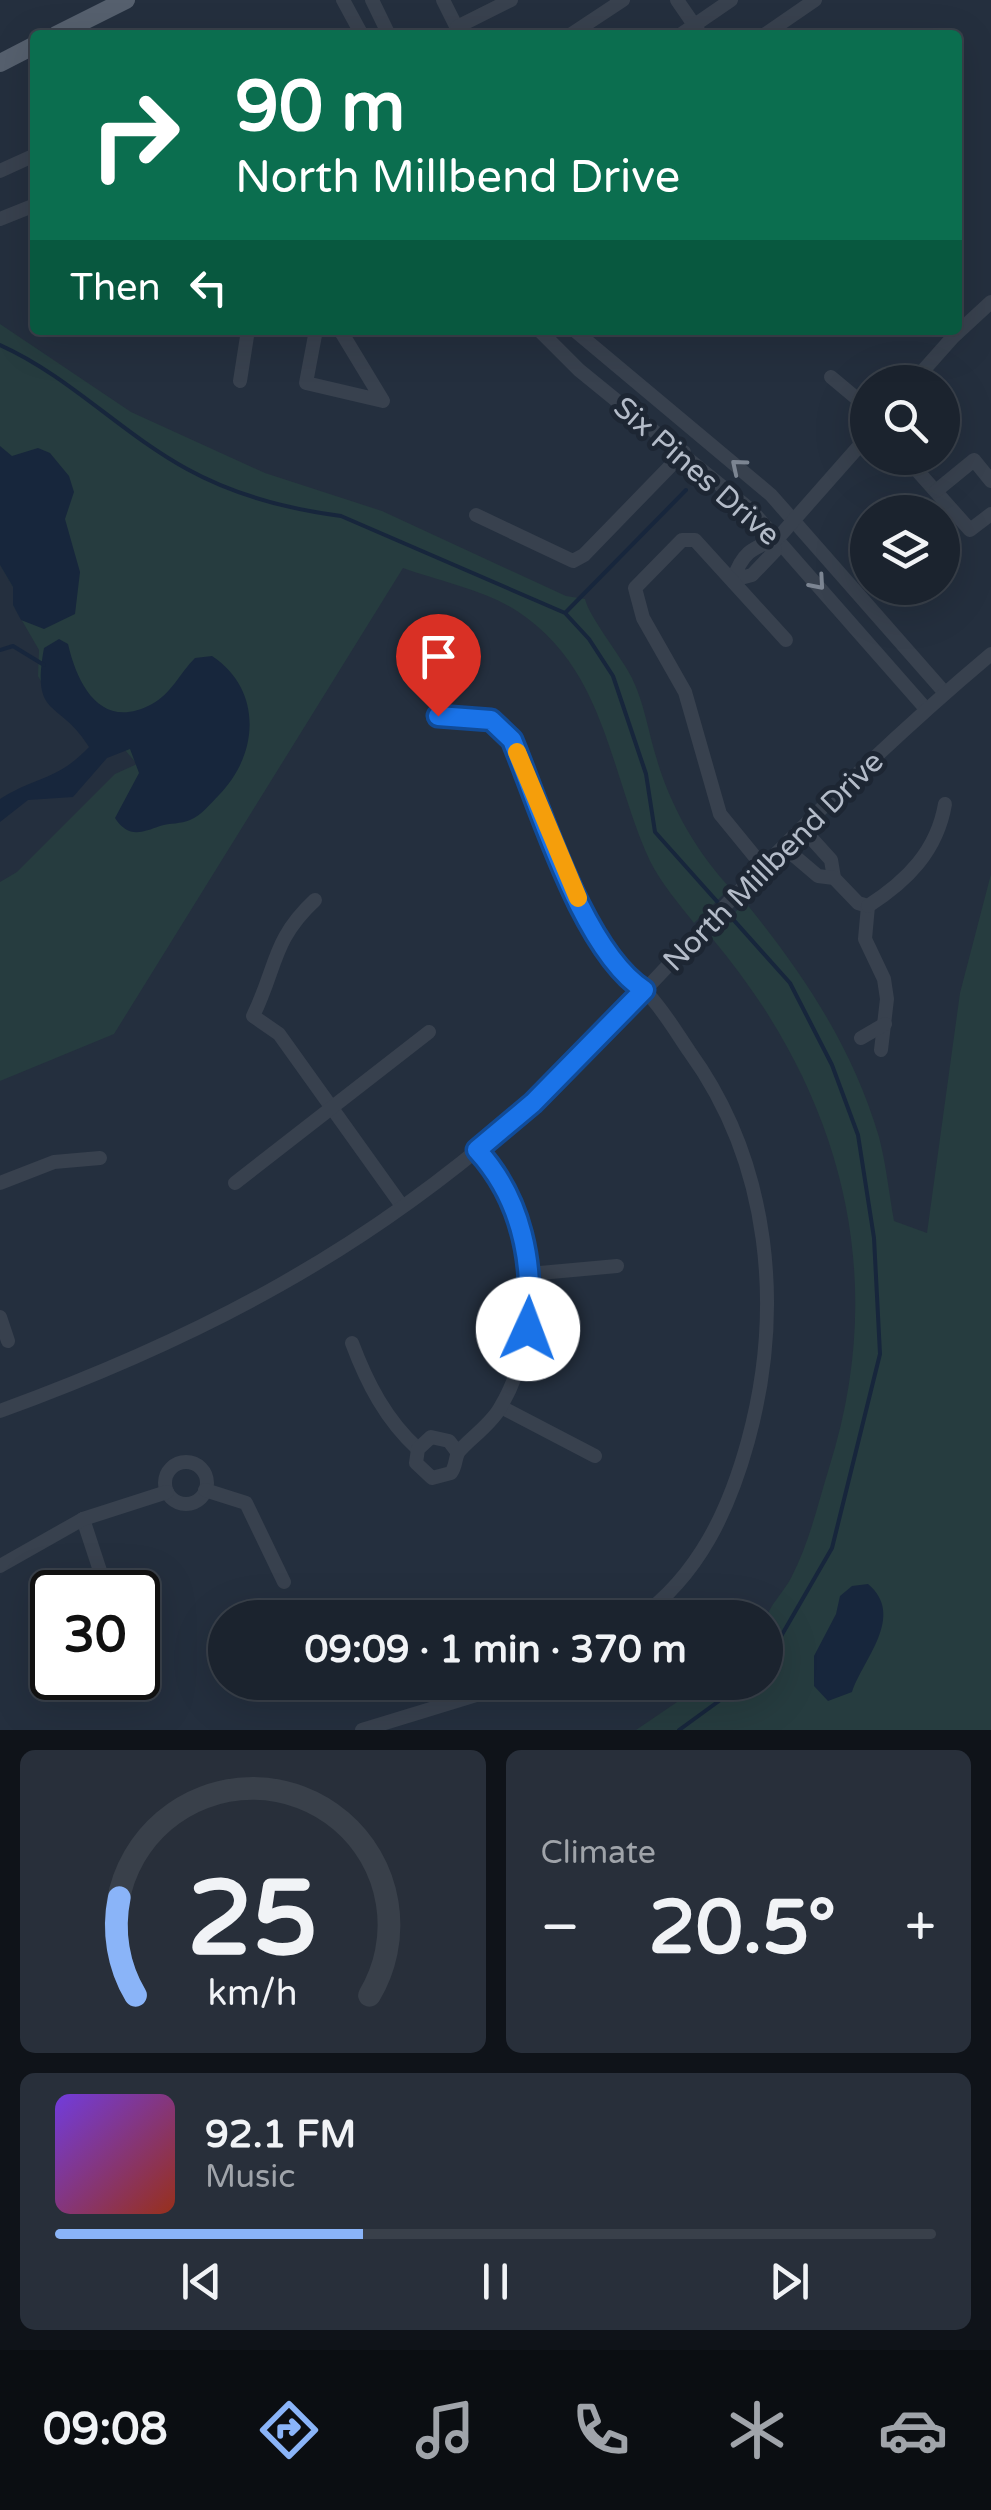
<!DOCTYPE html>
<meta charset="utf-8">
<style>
body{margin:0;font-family:"Varela Round",sans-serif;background:#282f3a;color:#f1f3f6;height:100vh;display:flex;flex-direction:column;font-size:38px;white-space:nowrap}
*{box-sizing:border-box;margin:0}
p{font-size:32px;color:#a0a4aa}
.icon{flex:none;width:55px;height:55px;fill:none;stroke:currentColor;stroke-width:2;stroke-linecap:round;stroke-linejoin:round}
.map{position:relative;height:1730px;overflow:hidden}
.side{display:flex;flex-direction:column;gap:20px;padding:20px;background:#0f1319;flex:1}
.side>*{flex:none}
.guide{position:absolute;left:30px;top:30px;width:932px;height:305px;border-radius:10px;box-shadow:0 10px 40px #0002,0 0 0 2px #39404a;background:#0b6e4f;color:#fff;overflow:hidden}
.fabs{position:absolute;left:850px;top:365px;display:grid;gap:20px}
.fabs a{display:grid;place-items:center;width:110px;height:110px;border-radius:50%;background:#1b232e;box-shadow:0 10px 40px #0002,0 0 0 2px #39404a;font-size:50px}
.speed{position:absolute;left:30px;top:1570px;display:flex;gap:20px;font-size:50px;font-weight:700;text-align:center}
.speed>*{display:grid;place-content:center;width:130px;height:130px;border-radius:50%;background:#1b232e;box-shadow:0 10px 40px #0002,0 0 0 2px #39404a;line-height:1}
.speed .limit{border:5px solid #111;border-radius:15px;background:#fff;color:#111}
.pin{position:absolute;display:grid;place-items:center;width:85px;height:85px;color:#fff;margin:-102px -42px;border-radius:50% 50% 50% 0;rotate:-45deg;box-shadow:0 0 10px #0007}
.pin .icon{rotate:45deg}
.me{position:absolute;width:110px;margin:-55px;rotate:2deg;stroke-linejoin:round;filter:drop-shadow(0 0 8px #0008)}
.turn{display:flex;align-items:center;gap:35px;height:210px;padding:0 40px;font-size:45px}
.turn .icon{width:130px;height:130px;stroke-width:2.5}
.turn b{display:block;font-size:70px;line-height:85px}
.then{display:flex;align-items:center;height:95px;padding:0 40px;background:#0003;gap:20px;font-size:38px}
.big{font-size:75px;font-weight:700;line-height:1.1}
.side .card{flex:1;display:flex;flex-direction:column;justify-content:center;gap:15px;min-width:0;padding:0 35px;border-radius:15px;background:#282f3a}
.side .dial{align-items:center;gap:0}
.dial svg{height:260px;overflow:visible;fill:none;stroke:#39404a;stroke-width:7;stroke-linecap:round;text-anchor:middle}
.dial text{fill:#f1f3f6;stroke:none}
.song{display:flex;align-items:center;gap:30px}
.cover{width:120px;height:120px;border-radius:15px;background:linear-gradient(135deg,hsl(260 70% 55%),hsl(10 70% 35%))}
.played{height:10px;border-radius:5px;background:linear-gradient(90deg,#8ab4f8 35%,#39404a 35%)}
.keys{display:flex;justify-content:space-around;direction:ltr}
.heat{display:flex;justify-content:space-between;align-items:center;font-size:55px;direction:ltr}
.side .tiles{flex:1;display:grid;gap:20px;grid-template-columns:1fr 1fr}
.card:last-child{grid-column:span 2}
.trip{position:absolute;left:208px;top:1600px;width:575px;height:100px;border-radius:50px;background:#1b232e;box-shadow:0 10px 40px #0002,0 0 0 2px #39404a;font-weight:700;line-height:100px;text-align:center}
.dock{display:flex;height:160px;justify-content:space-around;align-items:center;background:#0b0e12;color:#a0a4aa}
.dock .icon{width:70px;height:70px}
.dock .on{color:#8ab4f8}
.dock b{font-size:45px;color:#f1f3f6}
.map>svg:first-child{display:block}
.green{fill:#263c3f}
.water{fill:#17263c}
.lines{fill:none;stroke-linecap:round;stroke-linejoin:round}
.stream{stroke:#17263c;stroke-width:4}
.minor{stroke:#38414e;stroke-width:14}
.major{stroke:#56606e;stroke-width:18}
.oneway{stroke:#7c8592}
.route-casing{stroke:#114b97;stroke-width:25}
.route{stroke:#1a73e8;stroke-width:18}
.slow{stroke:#f59e0b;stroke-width:18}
.labels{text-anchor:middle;stroke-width:10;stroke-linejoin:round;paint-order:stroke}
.street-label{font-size:30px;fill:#b4bcc9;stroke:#1d2633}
</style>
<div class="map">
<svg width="991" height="1730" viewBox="0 0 991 1730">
<rect width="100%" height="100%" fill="#242f3e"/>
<g class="green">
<path d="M0,324L131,412L265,473L382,511L566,596L585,599C589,617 621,656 632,678C645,705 648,732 657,760C671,807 696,851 730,888L694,923C679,904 661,883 650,861C609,772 606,669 517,611C485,590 439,581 403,568L114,1034L0,1081V882L17,872L115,774L137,764L119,743L52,701L38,676L39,650L13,605V587L0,565Z"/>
<path d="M991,874V1730H636L705,1683L765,1682C765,1664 761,1640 765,1622C768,1606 785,1591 792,1576C809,1543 818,1504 829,1468C891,1273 840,1090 711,937L745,902C803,973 853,1048 879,1137C886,1164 889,1193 894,1221L927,1233L960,993Z"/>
</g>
<g class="water">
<path d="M0,446L12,456L38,448L50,453L69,476L74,492L65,519L80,572L75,614L44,629L21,620L13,605V587L0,565Z"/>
<path d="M59,639L68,644C78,687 102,731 152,704C171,694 180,673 195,658L212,656C263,690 259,754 219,795C211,803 201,816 190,820C181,824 170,823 160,826C141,833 128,838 115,818L139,773L130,749L107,758L73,797L28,800L0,822V799C36,776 57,781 89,747C59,698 31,720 44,648Z"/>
<path d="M868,1584C906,1616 863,1659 852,1692L828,1701L814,1686V1656L836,1614L840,1596L852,1586Z"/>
</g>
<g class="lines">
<g class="stream">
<path d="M0,345C69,376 121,433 187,469C234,495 288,509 341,516L565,613L589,639L613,676L646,774L655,832L790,983L832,1065L858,1135L874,1238L880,1354L832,1548L765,1664"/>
<path d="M566,612L686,490"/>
<path d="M0,650L13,646L44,665"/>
<path d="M679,1730L745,1682"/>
</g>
<g class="minor">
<path d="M343,0L362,35"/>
<path d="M372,0L389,35"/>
<path d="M443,0L460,34"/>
<path d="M677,0L701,35"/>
<path d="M457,27L511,0"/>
<path d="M570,35L623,0"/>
<path d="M680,35L731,0"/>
<path d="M764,35L815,0"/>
<path d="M0,171L35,155"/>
<path d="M0,219L35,205"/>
<path d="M316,330L306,383L383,401L340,330"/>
<path d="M539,330L579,370L752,511L926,709"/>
<path d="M574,330L771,495L945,693"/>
<path d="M831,377L868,408"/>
<path d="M240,381L248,330"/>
<path d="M913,382L953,337L991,302"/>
<path d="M906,458L970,530L991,514"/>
<path d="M936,491L974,460L991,481"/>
<path d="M476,515L573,561L584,555L684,452"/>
<path d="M773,542L775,551L752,575L733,580C743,550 754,548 778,538L868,436"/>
<path d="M438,716L491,720L512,740C539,806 561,881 599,941C607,953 615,969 625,978C631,983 639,985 644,990C661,1006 676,1032 689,1051C771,1164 784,1310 748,1441C729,1510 699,1575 639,1618"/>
<path d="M803,829L831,860L834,878"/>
<path d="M785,848L818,876L834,878L858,903L868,906"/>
<path d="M765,869L720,814L685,692L643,618L635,588L682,540H695L786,640"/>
<path d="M315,900C272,940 277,967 253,1016L279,1034L402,1206"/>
<path d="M868,906L865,939L884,979L887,999L881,1050"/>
<path d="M868,906C907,881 937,851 945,804"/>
<path d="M861,1038L885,1024"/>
<path d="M0,1183L54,1162L100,1158"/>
<path d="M235,1183L429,1032"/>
<path d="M529,1274L617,1266"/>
<path d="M0,1317L8,1341"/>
<path d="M352,1343C367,1383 386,1420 418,1449"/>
<path d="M501,1407L595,1456"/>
<path d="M0,1411C203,1337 370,1249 532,1103C572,1068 608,1029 644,991C754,874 868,757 991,654"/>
<path d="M458,1453L449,1441L431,1437L418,1449L416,1463L432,1478L451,1473C456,1466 455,1459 458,1453C464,1443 490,1426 500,1408C546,1329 540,1218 477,1150"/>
<circle cx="186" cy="1483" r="21"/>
<path d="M205,1490L246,1503L284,1582"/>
<path d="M83,1519L107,1592"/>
<path d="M0,1566L83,1519L167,1492"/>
<path d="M362,1730L519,1682"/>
</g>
<g class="major">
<path d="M56,35L126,0"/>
<path d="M0,63L35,45"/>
</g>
</g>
<defs><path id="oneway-chevron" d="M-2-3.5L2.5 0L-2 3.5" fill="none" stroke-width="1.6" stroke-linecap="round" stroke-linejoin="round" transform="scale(2.5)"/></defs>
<g class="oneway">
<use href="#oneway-chevron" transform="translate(738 466) rotate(-140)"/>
<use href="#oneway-chevron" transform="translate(818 583) rotate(49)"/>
</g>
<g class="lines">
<defs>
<path id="route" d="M438,716L491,720L512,740C541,810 583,951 644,990L533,1103L477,1150C522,1199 534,1264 528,1329"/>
</defs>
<use href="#route" class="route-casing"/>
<use href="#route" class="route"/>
<path class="slow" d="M517,752L578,898"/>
</g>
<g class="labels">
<g class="street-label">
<text transform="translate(697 471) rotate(41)" y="10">Six Pines Drive</text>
<text transform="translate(773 861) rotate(-45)" y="10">North Millbend Drive</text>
</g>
</g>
</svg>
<div class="fabs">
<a><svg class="icon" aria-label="search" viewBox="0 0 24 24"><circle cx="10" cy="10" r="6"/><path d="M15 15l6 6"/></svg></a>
<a><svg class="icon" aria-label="layers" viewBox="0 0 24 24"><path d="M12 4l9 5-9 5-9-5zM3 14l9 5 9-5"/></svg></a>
</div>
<div class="speed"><div class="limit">30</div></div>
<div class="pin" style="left:438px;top:716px;background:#d93025"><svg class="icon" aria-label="arrive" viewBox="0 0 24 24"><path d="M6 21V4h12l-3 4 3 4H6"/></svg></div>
<svg class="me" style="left:528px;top:1329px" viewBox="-20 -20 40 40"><circle r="19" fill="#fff"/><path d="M0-13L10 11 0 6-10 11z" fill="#1a73e8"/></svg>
<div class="trip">09:09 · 1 min · 370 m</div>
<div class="guide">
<div class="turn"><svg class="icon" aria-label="right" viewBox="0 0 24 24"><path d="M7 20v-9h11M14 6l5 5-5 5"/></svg><div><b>90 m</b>North Millbend Drive</div></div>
<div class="then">Then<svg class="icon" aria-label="left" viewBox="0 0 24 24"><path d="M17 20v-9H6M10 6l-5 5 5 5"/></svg></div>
</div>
</div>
<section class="side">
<div class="tiles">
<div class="card dial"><svg viewBox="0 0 100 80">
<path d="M14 69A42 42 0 1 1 86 69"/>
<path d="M14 69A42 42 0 0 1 9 39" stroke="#8ab4f8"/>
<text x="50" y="56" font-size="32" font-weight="700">25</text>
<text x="50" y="72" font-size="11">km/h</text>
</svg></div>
<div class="card"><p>Climate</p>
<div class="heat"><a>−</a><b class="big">20.5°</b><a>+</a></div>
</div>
<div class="card">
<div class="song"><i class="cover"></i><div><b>92.1 FM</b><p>Music</p></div></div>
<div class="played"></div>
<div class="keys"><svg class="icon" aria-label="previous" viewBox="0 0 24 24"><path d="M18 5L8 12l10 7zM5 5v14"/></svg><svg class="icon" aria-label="pause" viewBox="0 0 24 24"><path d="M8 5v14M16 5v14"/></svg><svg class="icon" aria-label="next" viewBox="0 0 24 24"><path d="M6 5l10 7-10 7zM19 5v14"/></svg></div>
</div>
</div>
</section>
<nav class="dock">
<b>09:08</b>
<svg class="icon on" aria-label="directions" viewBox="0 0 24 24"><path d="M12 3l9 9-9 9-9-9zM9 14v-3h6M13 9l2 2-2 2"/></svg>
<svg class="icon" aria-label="music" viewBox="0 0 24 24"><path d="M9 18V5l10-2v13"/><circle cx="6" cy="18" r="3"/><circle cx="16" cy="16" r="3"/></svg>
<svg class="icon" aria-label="phone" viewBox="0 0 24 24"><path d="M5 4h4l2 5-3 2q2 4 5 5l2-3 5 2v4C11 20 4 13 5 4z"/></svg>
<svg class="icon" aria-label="climate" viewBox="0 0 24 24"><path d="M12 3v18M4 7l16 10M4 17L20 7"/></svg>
<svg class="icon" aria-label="car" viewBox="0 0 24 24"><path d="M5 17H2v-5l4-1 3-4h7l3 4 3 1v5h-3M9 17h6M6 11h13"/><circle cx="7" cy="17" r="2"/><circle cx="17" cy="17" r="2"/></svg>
</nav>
